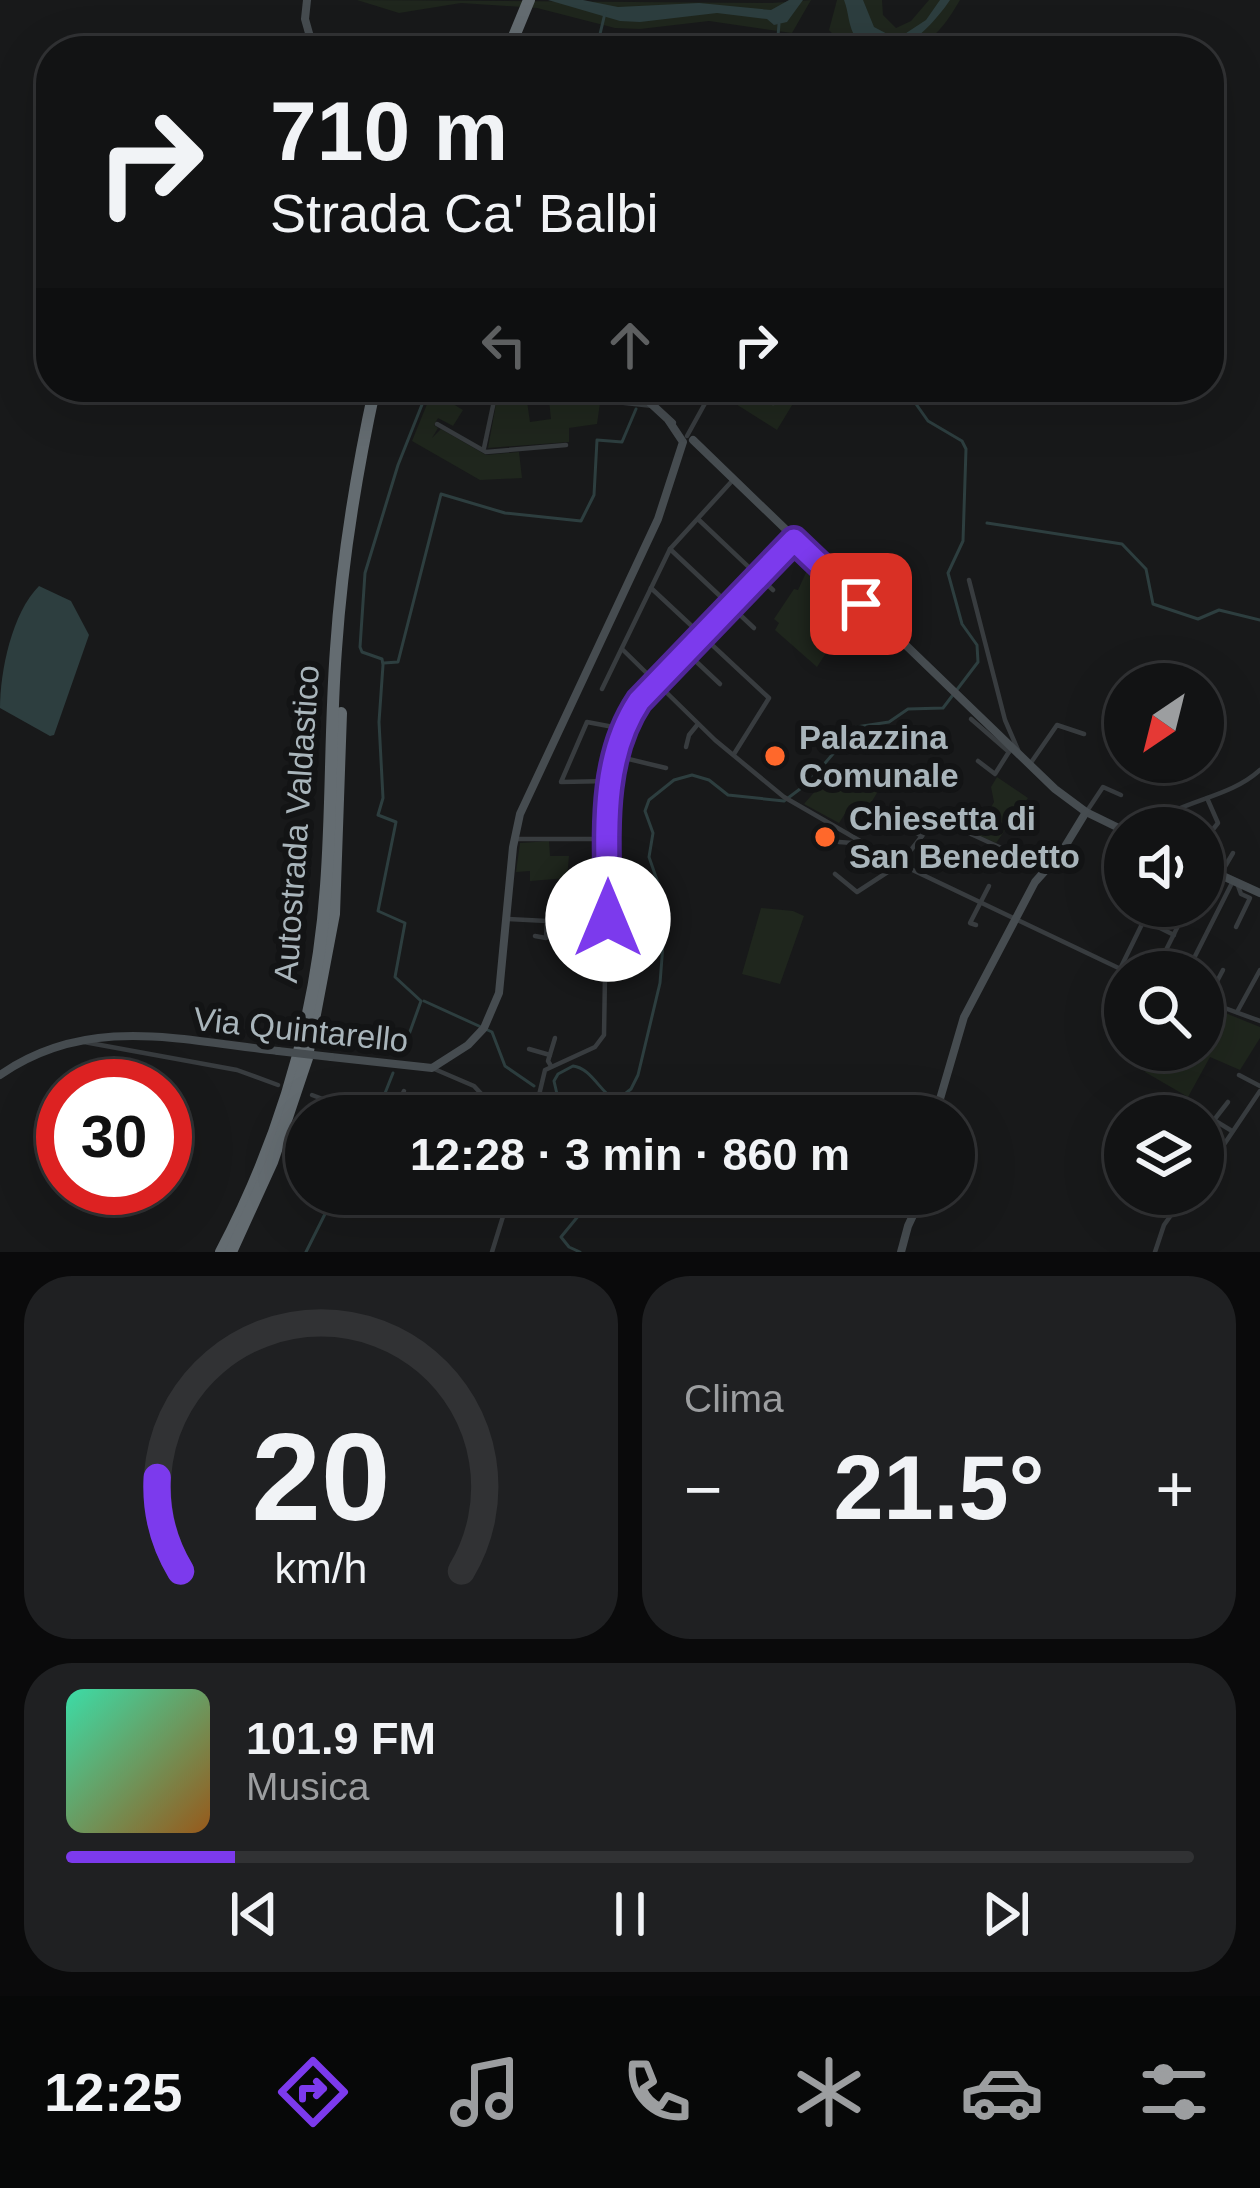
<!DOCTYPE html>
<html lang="it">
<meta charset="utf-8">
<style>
body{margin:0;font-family:Helvetica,sans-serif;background:#1f2022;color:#f1f3f6;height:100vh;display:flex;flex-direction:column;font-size:45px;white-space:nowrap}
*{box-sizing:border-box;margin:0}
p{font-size:39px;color:#9c9ea0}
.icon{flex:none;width:66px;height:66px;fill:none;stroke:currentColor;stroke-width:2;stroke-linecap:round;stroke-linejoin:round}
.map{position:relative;height:1252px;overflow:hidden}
.drawer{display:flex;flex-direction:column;gap:24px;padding:24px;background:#0a0a0b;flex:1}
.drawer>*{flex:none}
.top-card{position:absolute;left:36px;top:36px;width:1188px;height:366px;border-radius:48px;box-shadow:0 12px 48px #0002,0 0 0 3px #313234;background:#121314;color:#f1f3f6;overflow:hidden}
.needle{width:78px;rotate:215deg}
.buttons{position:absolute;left:1104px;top:663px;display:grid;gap:24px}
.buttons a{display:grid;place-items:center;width:120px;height:120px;border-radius:50%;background:#121314;box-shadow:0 12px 48px #0002,0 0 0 3px #313234;font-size:60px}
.speed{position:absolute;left:36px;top:1059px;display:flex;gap:24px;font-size:60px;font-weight:700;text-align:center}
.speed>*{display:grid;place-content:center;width:156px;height:156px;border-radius:50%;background:#121314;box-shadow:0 12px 48px #0002,0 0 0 3px #313234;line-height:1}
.speed .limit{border:18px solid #d22;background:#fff;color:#111}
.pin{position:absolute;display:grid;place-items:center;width:102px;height:102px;color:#fff;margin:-51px;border-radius:24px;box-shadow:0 6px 18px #0006}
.me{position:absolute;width:132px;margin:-66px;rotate:0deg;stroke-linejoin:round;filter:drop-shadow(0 0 9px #0008)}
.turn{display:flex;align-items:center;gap:42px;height:252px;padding:0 36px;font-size:54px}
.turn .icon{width:156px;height:156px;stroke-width:2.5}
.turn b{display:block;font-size:84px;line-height:102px}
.lanes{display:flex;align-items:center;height:114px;padding:0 36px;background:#0003;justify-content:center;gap:60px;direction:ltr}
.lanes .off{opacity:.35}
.big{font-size:90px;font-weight:700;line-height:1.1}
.drawer .widget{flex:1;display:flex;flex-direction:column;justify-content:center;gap:18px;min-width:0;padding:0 42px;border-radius:48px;background:#1f2022}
.drawer .dial{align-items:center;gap:0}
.dial svg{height:312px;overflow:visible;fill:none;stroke:#313234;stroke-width:7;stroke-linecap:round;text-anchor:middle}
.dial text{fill:#f1f3f6;stroke:none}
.song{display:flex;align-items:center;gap:36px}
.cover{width:144px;height:144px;border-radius:18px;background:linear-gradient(135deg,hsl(160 70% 55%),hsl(30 70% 35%))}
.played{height:12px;border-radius:6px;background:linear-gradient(90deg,#7c3aed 15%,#313234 15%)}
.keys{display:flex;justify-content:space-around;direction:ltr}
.heat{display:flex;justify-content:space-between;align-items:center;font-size:66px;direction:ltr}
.drawer .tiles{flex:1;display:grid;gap:24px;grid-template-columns:1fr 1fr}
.widget:last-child{grid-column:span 2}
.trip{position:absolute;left:285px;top:1095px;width:690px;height:120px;border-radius:60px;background:#121314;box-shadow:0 12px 48px #0002,0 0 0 3px #313234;font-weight:700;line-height:120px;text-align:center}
.dock{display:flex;height:192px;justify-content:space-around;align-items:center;background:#070808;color:#9c9ea0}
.dock .icon{width:84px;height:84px}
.dock .on{color:#7c3aed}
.dock b{font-size:54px;color:#f1f3f6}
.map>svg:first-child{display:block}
.green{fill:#1f261d}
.water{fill:#2d3e3f}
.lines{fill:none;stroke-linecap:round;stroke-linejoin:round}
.stream{stroke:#2d3e3f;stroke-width:3}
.street{stroke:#383c3f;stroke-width:4.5}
.secondary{stroke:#464c50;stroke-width:8}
.highway{stroke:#646c71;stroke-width:12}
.secondary-bridge{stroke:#464c50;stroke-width:8}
.route-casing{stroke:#51269a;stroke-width:30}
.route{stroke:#7c3aed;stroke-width:21}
.poi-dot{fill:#ff682b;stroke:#131415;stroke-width:4.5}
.labels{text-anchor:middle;stroke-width:12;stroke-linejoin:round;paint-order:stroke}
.poi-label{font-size:33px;font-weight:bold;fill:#a9b5bb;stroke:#131415;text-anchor:start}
.street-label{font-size:33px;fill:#a9b5bb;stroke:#131415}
</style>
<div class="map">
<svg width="1260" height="1252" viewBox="0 0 1260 1252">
<rect width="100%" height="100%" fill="#18191a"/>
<g class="green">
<path d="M357,0L772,3L811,0L792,33L709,21L640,29L615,28L537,8L461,3L399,13Z"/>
<path d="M837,0H882L883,15L896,28L911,21L929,0H960C937,39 924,51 878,51C858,51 842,46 829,30Z"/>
<path d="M434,387H455L448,401L463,410L453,426L438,418L434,425L438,428L432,438L441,429L486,455L519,452L522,478L480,480L412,441Z"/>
<path d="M718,387H743L772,405L781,390L778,389L773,397L762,390L764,387H803L777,430L731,401L733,396Z"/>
<path d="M549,400L600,403L597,424L569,428V442L488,448L496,404L527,401L530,422L551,419Z"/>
<path d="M810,564L856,606L817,667L775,630L779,623L774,619L794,589L798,590Z"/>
<path d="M838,765L880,788L866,811L851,804L839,823L804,804Z"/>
<path d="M997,777L1028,798L996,843L976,834L994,802L991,787Z"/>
<path d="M549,841L550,856H569L567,878L530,881V871L516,872L520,843Z"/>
<path d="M761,908L793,911L804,916L780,984L742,974Z"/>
<path d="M1203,1004L1260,1027V1038L1240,1070L1210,1057L1188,1097L1145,1072L1158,1050H1203Z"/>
</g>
<g class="water">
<path d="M548,0H583L618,7L699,3L771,10L789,0H803L787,22L774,25L767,19L717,13L640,22L620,21Z"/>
<path d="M844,0H863L874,27L897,39L926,20L940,0H950C934,24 885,80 856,38C848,27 849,12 844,0Z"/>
<path d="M39,586L71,601L89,635L54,735L50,736L0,708C0,671 12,613 39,586Z"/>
</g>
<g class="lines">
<g class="stream">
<path d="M596,51L605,13"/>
<path d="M763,51L778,36L779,24"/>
<path d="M987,523L1122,544L1146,569L1153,604L1198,619L1219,610L1260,620"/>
<path d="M384,663L398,662L441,494L505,513L581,521L594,495L597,440L622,442L636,409"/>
<path d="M424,1001L492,1032L505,1066L534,1086"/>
<path d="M398,1048L407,1040L421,1001L395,977L405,923L378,911L396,822L378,815L383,798L379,722L383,665L382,659L362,652L360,647L365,573L398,465L429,387"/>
<path d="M376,1116L393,1073"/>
<path d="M562,1116L554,1081L558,1074L573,1066C591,1068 600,1092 616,1101L631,1089L638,1075L660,983L666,906L649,857L653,833L645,811L649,800L674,780L692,775L709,780L728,795L784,801L808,783L856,727L889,722L908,709L943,708L978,662L977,645L962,624L948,573L963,541L966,449L962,441L928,421L904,387"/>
<path d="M558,1194L560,1199L584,1209L561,1237L569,1247L580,1252"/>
<path d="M306,1252L335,1194"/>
</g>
<g class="street">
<path d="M264,51L271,43L296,51"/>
<path d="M802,51L810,47"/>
<path d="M474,387L500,402L570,397L653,406"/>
<path d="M747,387L773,403"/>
<path d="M437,424L486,452L566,445"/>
<path d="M687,436L714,387"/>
<path d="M484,448L494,401"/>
<path d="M699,520L773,590"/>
<path d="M670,549L754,628"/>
<path d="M969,580L1005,720L1018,750"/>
<path d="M651,588L769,698L734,754"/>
<path d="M622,649L715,740L784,797L900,864L1127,972"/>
<path d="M686,652L720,684"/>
<path d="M602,689L670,549L732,481"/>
<path d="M971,719L1009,752"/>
<path d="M686,747L689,735L698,724"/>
<path d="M616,756L666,768"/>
<path d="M978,761L995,774L1012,747"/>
<path d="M1030,764L1057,725L1084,734"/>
<path d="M609,781L561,782L587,722L624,729"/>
<path d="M1087,811L1103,787L1121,795"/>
<path d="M895,822L922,836"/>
<path d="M1147,828C1180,799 1227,800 1260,770"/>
<path d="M514,839H608"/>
<path d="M839,842L867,844"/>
<path d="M1203,842L1218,823L1207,798"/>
<path d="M835,874L857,892L900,864L936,818L1045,868"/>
<path d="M1220,875L1233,853"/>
<path d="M507,919L547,921L546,938L535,936"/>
<path d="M976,925L970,923L989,886"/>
<path d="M1236,927L1250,898L1241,894L1237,883"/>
<path d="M1120,969L1144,920L1174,935"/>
<path d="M1155,972L1188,906"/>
<path d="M1187,972L1233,881"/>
<path d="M1203,1000L1260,1021"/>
<path d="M1206,1002L1223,970"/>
<path d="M1237,1012L1260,970"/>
<path d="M84,1042L237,1070L278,1085"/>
<path d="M529,1049L550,1055"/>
<path d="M551,1066L548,1061L555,1038"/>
<path d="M432,1068L474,1086L502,1116"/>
<path d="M1239,1075L1260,1086"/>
<path d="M312,1095L368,1116"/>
<path d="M1181,1100L1232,1131"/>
<path d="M392,1116L404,1091"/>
<path d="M419,1116L427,1098"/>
<path d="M534,1116L545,1070L595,1047L604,1035L608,794L624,729L639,701L793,540"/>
<path d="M1214,1120L1228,1102"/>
<path d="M1203,1162L1223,1146L1260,1091"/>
<path d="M492,1252L510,1194"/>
<path d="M1155,1252L1164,1225L1186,1194"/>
</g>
<g class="secondary">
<path d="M307,0L305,19L314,51"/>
<path d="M633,387L672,423"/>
<path d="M693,440L1055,789L1086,812L1125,831"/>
<path d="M1203,867L1260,893"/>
<path d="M331,1057L432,1068L468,1045L484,1028L499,993L513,847L520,814L658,519L683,442L669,421"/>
<path d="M0,1075C88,1014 180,1040 278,1051"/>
<path d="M935,1116L964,1017L1035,882L1061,853L1086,812"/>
<path d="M901,1252L908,1226L923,1194"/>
</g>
<g class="highway">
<path d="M508,51L529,0"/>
<path d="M308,1051L334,914L341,713"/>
<path d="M221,1252C281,1138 317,1015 326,886C332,807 330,728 336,649C342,560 356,474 375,387"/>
<path d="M231,1252L272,1162L307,1058"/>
</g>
<path class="secondary-bridge" d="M278,1051L331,1057"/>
</g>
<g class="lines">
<defs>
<path id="route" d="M608,919C608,847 597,764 639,701L794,540L861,604"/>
</defs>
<use href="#route" class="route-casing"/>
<use href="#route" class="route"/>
</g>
<g class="poi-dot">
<circle cx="775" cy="756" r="12"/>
<circle cx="825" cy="837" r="12"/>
</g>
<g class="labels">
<g class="poi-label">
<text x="799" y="749">Palazzina<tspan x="799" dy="38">Comunale</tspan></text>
<text x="849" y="830">Chiesetta di<tspan x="849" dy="38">San Benedetto</tspan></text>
</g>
<g class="street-label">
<text transform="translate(296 824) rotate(-86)" y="12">Autostrada Valdastico</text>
<text transform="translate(301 1029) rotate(6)" y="12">Via Quintarello</text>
</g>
</g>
</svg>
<div class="buttons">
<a><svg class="needle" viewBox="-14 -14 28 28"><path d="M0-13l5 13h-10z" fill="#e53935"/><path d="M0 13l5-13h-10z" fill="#9c9ea0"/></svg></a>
<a><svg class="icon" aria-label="sound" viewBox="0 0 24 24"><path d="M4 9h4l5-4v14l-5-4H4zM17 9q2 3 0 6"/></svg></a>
<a><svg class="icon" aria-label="search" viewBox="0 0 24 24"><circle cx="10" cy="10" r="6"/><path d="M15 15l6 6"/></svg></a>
<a><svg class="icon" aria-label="layers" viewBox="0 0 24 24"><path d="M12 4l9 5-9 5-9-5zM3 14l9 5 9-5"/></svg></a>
</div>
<div class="speed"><div class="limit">30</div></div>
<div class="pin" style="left:861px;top:604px;background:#d93025"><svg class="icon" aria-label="arrive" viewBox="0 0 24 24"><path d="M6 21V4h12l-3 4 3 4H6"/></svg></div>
<svg class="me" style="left:608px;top:919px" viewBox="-20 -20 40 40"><circle r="19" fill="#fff"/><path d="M0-13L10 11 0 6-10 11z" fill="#7c3aed"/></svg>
<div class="trip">12:28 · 3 min · 860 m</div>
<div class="top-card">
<div class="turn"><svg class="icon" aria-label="right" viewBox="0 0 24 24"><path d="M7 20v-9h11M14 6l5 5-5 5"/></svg><div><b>710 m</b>Strada Ca' Balbi</div></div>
<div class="lanes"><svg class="icon off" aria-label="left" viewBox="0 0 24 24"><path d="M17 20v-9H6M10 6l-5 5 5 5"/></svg><svg class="icon off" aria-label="ahead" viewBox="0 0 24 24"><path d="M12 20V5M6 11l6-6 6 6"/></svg><svg class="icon" aria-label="right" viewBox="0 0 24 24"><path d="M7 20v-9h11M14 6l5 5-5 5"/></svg></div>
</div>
</div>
<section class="drawer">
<div class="tiles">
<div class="widget dial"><svg viewBox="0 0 100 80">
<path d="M14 69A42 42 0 1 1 86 69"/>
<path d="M14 69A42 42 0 0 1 8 45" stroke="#7c3aed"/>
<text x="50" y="56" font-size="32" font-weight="700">20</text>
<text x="50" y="72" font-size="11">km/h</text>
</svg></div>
<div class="widget"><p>Clima</p>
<div class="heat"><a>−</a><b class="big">21.5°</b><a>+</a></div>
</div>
<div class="widget">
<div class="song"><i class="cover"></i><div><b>101.9 FM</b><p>Musica</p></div></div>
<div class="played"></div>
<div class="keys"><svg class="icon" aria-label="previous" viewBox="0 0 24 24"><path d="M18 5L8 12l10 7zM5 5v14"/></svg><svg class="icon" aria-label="pause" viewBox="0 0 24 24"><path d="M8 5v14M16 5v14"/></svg><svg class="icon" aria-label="next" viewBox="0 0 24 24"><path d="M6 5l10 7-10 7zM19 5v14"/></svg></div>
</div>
</div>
</section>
<nav class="dock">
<b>12:25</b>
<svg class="icon on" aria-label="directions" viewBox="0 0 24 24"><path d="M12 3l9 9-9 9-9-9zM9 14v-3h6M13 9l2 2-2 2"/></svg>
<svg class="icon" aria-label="music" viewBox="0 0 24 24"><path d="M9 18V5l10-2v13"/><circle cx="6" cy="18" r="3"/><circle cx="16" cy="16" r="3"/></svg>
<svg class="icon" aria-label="phone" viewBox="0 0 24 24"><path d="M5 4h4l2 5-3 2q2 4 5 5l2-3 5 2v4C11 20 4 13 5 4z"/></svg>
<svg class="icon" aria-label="climate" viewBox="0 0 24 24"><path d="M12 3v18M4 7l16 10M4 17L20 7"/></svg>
<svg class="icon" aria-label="car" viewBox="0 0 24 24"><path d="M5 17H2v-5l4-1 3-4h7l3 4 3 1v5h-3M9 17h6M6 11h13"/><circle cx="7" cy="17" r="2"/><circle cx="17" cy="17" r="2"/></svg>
<svg class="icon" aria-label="filters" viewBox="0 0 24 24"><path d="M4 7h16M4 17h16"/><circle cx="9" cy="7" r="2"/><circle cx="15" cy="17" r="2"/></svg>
</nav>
